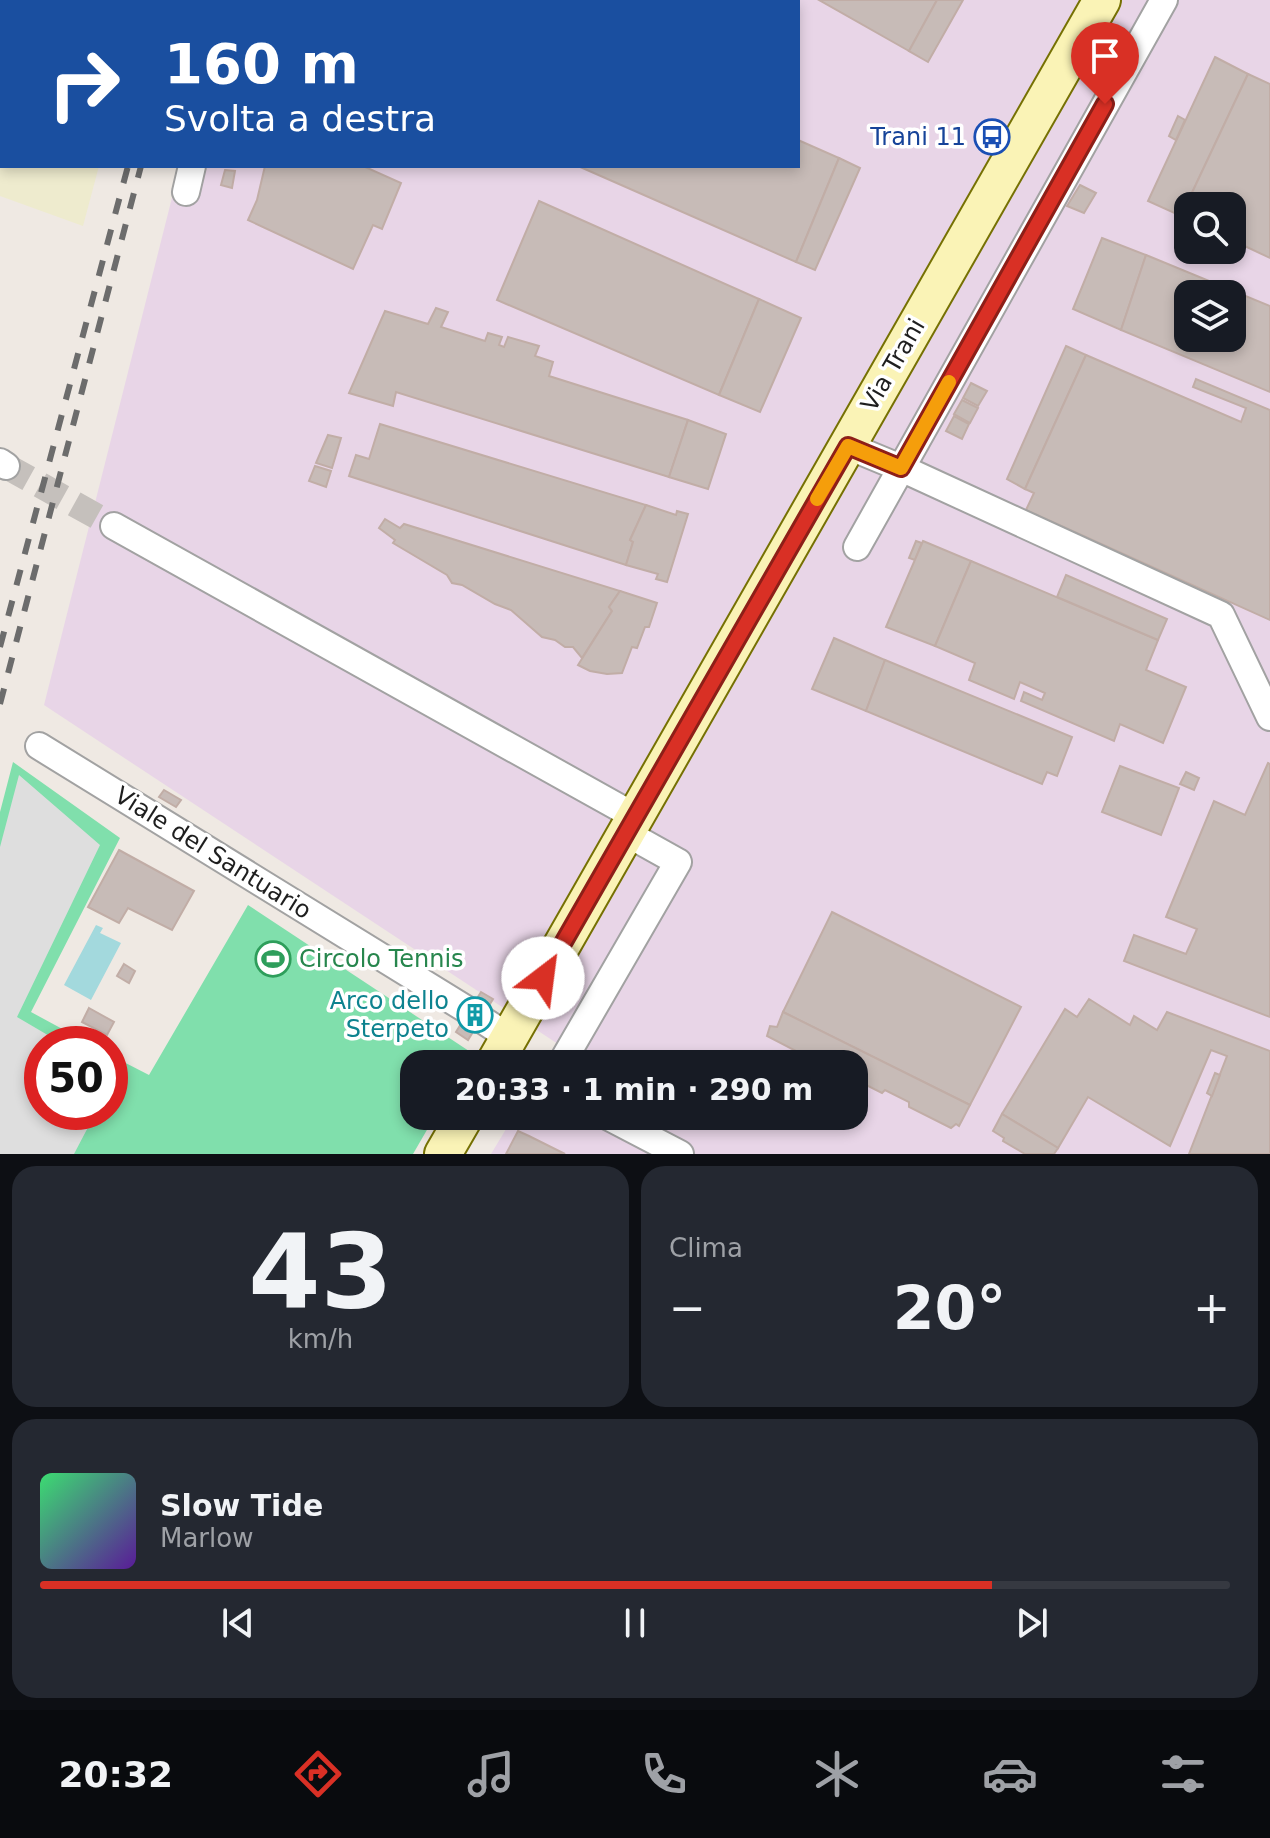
<!DOCTYPE html>
<html lang="it">
<meta charset="utf-8">
<style>
body{margin:0;font-family:"DejaVu Sans",sans-serif;background:#242831;color:#f1f3f6;height:100vh;display:flex;flex-direction:column;font-size:30px;white-space:nowrap}
*{box-sizing:border-box;margin:0}
p{font-size:26px;color:#9ea1a6}
.icon{flex:none;width:44px;height:44px;fill:none;stroke:currentColor;stroke-width:2;stroke-linecap:round;stroke-linejoin:round}
.map{position:relative;height:1154px;overflow:hidden}
.side{display:flex;flex-direction:column;gap:12px;padding:12px;background:#0d0f14;flex:1}
.side>*{flex:none}
.top-card{position:absolute;left:0px;top:0px;width:800px;height:168px;box-shadow:0 4px 12px #0003;background:#1a4fa0;color:#fff;overflow:hidden}
.controls{position:absolute;left:1174px;top:192px;display:grid;gap:16px}
.controls a{display:grid;place-items:center;width:72px;height:72px;border-radius:16px;background:#171b24;box-shadow:0 4px 12px #0003;font-size:40px}
.speed{position:absolute;left:24px;top:1026px;display:flex;gap:16px;font-size:40px;font-weight:700;text-align:center}
.speed>*{display:grid;place-content:center;width:104px;height:104px;border-radius:50%;background:#171b24;box-shadow:0 4px 12px #0003;line-height:1}
.speed .limit{border:12px solid #d22;background:#fff;color:#111}
.pin{position:absolute;display:grid;place-items:center;width:68px;height:68px;color:#fff;margin:-82px -34px;border-radius:50% 50% 50% 0;rotate:-45deg;box-shadow:0 0 8px #0007}
.pin .icon{rotate:45deg}
.me{position:absolute;width:88px;margin:-44px;rotate:30deg;stroke-linejoin:round;filter:drop-shadow(0 0 6px #0008)}
.turn{display:flex;align-items:center;gap:28px;height:168px;padding:0 32px;font-size:36px}
.turn .icon{width:104px;height:104px;stroke-width:2.5}
.turn b{display:block;font-size:56px;line-height:68px}
.big{font-size:60px;font-weight:800;line-height:1.1}
.side .widget{flex:1;display:flex;flex-direction:column;justify-content:center;gap:12px;min-width:0;padding:0 28px;border-radius:24px;background:#242831}
.side .dial{align-items:center;gap:0}
.dial b{font-size:104px;line-height:1}
.song{display:flex;align-items:center;gap:24px}
.cover{width:96px;height:96px;border-radius:12px;background:linear-gradient(135deg,hsl(140 70% 55%),hsl(270 70% 35%))}
.played{height:8px;border-radius:4px;background:linear-gradient(90deg,#d93025 80%,#363941 80%)}
.keys{display:flex;justify-content:space-around;direction:ltr}
.heat{display:flex;justify-content:space-between;align-items:center;font-size:44px;direction:ltr}
.side .tiles{flex:1;display:grid;gap:12px;grid-template-columns:1fr 1fr}
.widget:last-child{grid-column:span 2}
.trip{position:absolute;left:400px;top:1050px;width:468px;height:80px;border-radius:24px;background:#171b24;box-shadow:0 4px 12px #0003;font-weight:800;line-height:80px;text-align:center}
.tabs{display:flex;height:128px;justify-content:space-around;align-items:center;background:#090b0e;color:#9ea1a6}
.tabs .icon{width:56px;height:56px}
.tabs .active{color:#d93025}
.tabs b{font-size:36px;color:#f1f3f6}
.map>svg:first-child{display:block}
.industrial{fill:#e8d5e7;fill-rule:evenodd}
.farmland{fill:#eeebce}
.pitch{fill:#80dfac}
.parking{fill:#dedede}
.water{fill:#a3d9dd}
.building{fill:#c7bbb7;stroke:#c1ada6;stroke-width:2;fill-rule:evenodd}
.lines{fill:none;stroke-linecap:round;stroke-linejoin:round}
.minor-tunnel{stroke:#c5c0bc;stroke-width:26;stroke-dasharray:26 13;stroke-linecap:butt}
.minor-casing{stroke:#a2a2a2;stroke-width:30}
.secondary-casing{stroke:#767103;stroke-width:40}
.minor{stroke:#fff;stroke-width:26}
.secondary{stroke:#faf3b6;stroke-width:36}
.rail{stroke:#6c6c6c;stroke-width:6;stroke-dasharray:16 16;stroke-linecap:butt}
.route-casing{stroke:#8d1f18;stroke-width:20}
.route{stroke:#d93025;stroke-width:14}
.slow{stroke:#f59e0b;stroke-width:14}
.labels{text-anchor:middle;stroke-width:7;stroke-linejoin:round;paint-order:stroke}
.transit-label{font-size:24px;fill:#164399;stroke:#fff;text-anchor:end}
.street-label{font-size:24px;fill:#1e1e1e;stroke:#fff}
.leisure-label{font-size:24px;fill:#27864d;stroke:#fff;text-anchor:start}
.culture-label{font-size:24px;fill:#0d838f;stroke:#fff;text-anchor:end}
</style>
<div class="map">
<svg width="1270" height="1154" viewBox="0 0 1270 1154">
<rect width="100%" height="100%" fill="#efe9e3"/>
<path class="industrial" d="M221,0H1270V1154H491L514,1116H854V1064H546L558,1044L44,705L180,166H798V2H221ZM1188,206H1232V250H1188ZM1188,294H1232V338H1188Z"/>
<path class="farmland" d="M0,0H143L2,2V166H99L83,226L0,196Z"/>
<path class="pitch" d="M13,762L120,838L31,1012L90,1044H42V1112H110V1055L149,1075L248,905L472,1053L466,1064H414V1116H435L413,1154H0V812Z"/>
<path class="parking" d="M19,775L100,845L17,1017L63,1044H42V1112H96L74,1154H0V847Z"/>
<path class="water" d="M96,925L103,928L100,933L121,943L91,1000L64,985Z"/>
<g class="building">
<path d="M384,0H470L469,2Z"/>
<path d="M819,0H937L909,51Z"/>
<path d="M937,0H963L928,62L909,51Z"/>
<path d="M1215,57L1248,74L1181,216L1148,201Z"/>
<path d="M1248,74L1270,84V258L1232,240V206H1188V220L1181,216Z"/>
<path d="M1178,116L1185,120L1176,140L1169,136Z"/>
<path d="M798,140L839,158L796,262L578,166H798Z"/>
<path d="M839,158L860,168L815,270L796,262Z"/>
<path d="M265,166H363L401,183L382,229L373,225L353,269L248,220L257,200Z"/>
<path d="M225,170L235,171L232,188L221,185Z"/>
<path d="M1080,185L1096,193L1084,213L1067,206Z"/>
<path d="M539,201L759,299L719,395L497,300Z"/>
<path d="M1102,238L1146,255L1121,330L1073,309Z"/>
<path d="M1146,255L1270,306V392L1121,330ZM1188,294H1232V338H1188Z"/>
<path d="M759,299L801,318L760,412L719,395Z"/>
<path d="M436,308L448,312L441,327L485,341L488,333L502,337L499,345L504,347L508,337L539,346L535,356L553,362L549,376L688,420L669,477L396,392L393,406L349,393L385,311L428,324Z"/>
<path d="M1066,346L1086,355L1025,489L1007,479Z"/>
<path d="M1086,355L1241,422L1246,408L1193,387L1196,379L1270,410V620L1026,510L1034,493L1025,489Z"/>
<path d="M971,383L987,391L978,406L963,398Z"/>
<path d="M962,400L978,408L970,423L954,414Z"/>
<path d="M954,416L969,424L962,439L946,431Z"/>
<path d="M688,420L726,434L708,489L669,477Z"/>
<path d="M380,424L646,505L630,540L633,542L626,565L349,476L356,455L369,459Z"/>
<path d="M328,435L341,438L332,468L316,463Z"/>
<path d="M315,466L331,471L326,487L309,481Z"/>
<path d="M646,505L676,515L677,511L688,514L667,582L656,579L658,574L626,565L633,542L630,540Z"/>
<path d="M385,519L400,528L404,524L620,591L609,607L612,611L582,658L573,647H565L555,640L542,637L511,610L495,604L462,585L452,583L447,575L393,543L395,540L379,528Z"/>
<path d="M916,541L922,543L915,560L909,558Z"/>
<path d="M923,541L971,561L935,646L886,627Z"/>
<path d="M971,561L1158,640L1146,670L1186,687L1163,743L1120,724L1114,741L1021,701L1024,692L1042,700L1045,693L1020,682L1014,699L969,680L975,663L935,646Z"/>
<path d="M1066,575L1167,619L1158,640L1057,597Z"/>
<path d="M620,591L657,603L649,627H645L637,648L632,647L622,673L607,674L590,671L578,665L612,611L609,607Z"/>
<path d="M834,638L885,660L866,711L812,689Z"/>
<path d="M885,660L1072,737L1057,776L1047,772L1042,784L866,711Z"/>
<path d="M1268,763L1270,764V1017L1124,961L1134,935L1186,954L1197,929L1166,917L1214,801L1245,815Z"/>
<path d="M1120,766L1179,788L1161,835L1102,812Z"/>
<path d="M1186,772L1199,778L1194,790L1180,784Z"/>
<path d="M164,790L181,800L176,807L159,797Z"/>
<path d="M119,850L194,891L172,930L128,908L119,923L88,907Z"/>
<path d="M832,912L1021,1007L970,1105L783,1012Z"/>
<path d="M124,964L135,971L129,983L117,976Z"/>
<path d="M481,992L493,999L468,1040L456,1032Z"/>
<path d="M1089,999L1130,1025L1134,1016L1157,1030L1167,1012L1270,1051V1154H1189L1227,1056L1211,1050L1170,1146L1088,1097L1058,1148L1002,1114L1065,1009L1077,1017Z"/>
<path d="M89,1008L114,1022L107,1035L82,1022Z"/>
<path d="M783,1012L970,1105L959,1126L956,1124L951,1128L909,1107V1102L885,1090L882,1093L854,1079V1064H836L823,1057L821,1061L817,1062L767,1036L770,1026L777,1027Z"/>
<path d="M1215,1073L1220,1075L1212,1096L1207,1093Z"/>
<path d="M1002,1114L1058,1148L1054,1154H1025L1003,1141L1004,1138L993,1131Z"/>
<path d="M518,1131L529,1136L565,1154H506Z"/>
</g>
<g class="lines">
<path class="minor-tunnel" d="M6,466L114,526"/>
<defs>
<g id="minor">
<path d="M235,2L236,0"/>
<path d="M186,192L192,166"/>
<path d="M848,446L901,468L1221,615L1270,717"/>
<path d="M0,462L6,466"/>
<path d="M114,526L636,817"/>
<path d="M857,547L1164,0"/>
<path d="M39,746L469,1011"/>
<path d="M481,1019L510,1038"/>
<path d="M561,1064L678,862L626,833"/>
<path d="M607,1116L680,1154"/>
</g>
<g id="secondary">
<path d="M494,1064L1102,0"/>
<path d="M443,1154L465,1116"/>
</g>
</defs>
<use href="#minor" class="minor-casing"/>
<use href="#secondary" class="secondary-casing"/>
<use href="#minor" class="minor"/>
<use href="#secondary" class="secondary"/>
<g class="rail">
<path d="M171,2L172,0"/>
<path d="M184,2V0"/>
<path d="M0,647L128,166"/>
<path d="M0,704L141,166"/>
</g>
</g>
<g class="lines">
<defs>
<path id="route" d="M543,978L848,446L901,468L1105,104"/>
</defs>
<use href="#route" class="route-casing"/>
<use href="#route" class="route"/>
<path class="slow" d="M817,499L848,446L901,468L949,382"/>
</g>
<defs>
<symbol id="bus-ring" viewBox="-11 -11 22 22"><circle r="9.5" fill="#fff" stroke="#1a4fb4" stroke-width="1.5"/><path d="M-5-6H5V4H4V6H2V4H-2V6H-4V4H-5ZM-3.5-4V0h7V-4ZM-3.5 1.2v1.5H-2V1.2ZM2 1.2v1.5H3.5V1.2Z" fill="#1a4fb4"/></symbol>
<symbol id="stadium-ring" viewBox="-11 -11 22 22"><circle r="9.5" fill="#fff" stroke="#2e9e5b" stroke-width="1.5"/><path d="M0-5a6.5 5 0 1 0 0 10a6.5 5 0 1 0 0-10ZM-3.5-1.8h7v3.6h-7Z" fill="#2e9e5b"/></symbol>
<symbol id="building-ring" viewBox="-11 -11 22 22"><circle r="9.5" fill="#fff" stroke="#0f9aa8" stroke-width="1.5"/><path d="M-4-6H4V6H1V3H-1V6H-4ZM-2.5-4.3h1.7v1.8h-1.7ZM.8-4.3h1.7v1.8H.8ZM-2.5-1h1.7V.8h-1.7ZM.8-1h1.7V.8H.8Z" fill="#0f9aa8"/></symbol>
</defs>
<g fill-rule="evenodd">
<use href="#bus-ring" x="972" y="117" width="40" height="40"/>
<use href="#stadium-ring" x="253" y="939" width="40" height="40"/>
<use href="#building-ring" x="455" y="995" width="40" height="40"/>
</g>
<g class="labels">
<g class="transit-label">
<text x="966" y="145">Trani 11</text>
</g>
<g class="street-label">
<text transform="translate(893 365) rotate(-60)" y="8">Via Trani</text>
<text transform="translate(213 853) rotate(32)" y="8">Viale del Santuario</text>
</g>
<g class="leisure-label">
<text x="299" y="967">Circolo Tennis</text>
</g>
<g class="culture-label">
<text x="449" y="1009">Arco dello<tspan x="449" dy="28">Sterpeto</tspan></text>
</g>
</g>
</svg>
<div class="controls">
<a><svg class="icon" aria-label="search" viewBox="0 0 24 24"><circle cx="10" cy="10" r="6"/><path d="M15 15l6 6"/></svg></a>
<a><svg class="icon" aria-label="layers" viewBox="0 0 24 24"><path d="M12 4l9 5-9 5-9-5zM3 14l9 5 9-5"/></svg></a>
</div>
<div class="speed"><div class="limit">50</div></div>
<div class="pin" style="left:1105px;top:104px;background:#d93025"><svg class="icon" aria-label="arrive" viewBox="0 0 24 24"><path d="M6 21V4h12l-3 4 3 4H6"/></svg></div>
<svg class="me" style="left:543px;top:978px" viewBox="-20 -20 40 40"><circle r="19" fill="#fff"/><path d="M0-13L10 11 0 6-10 11z" fill="#d93025"/></svg>
<div class="trip">20:33 · 1 min · 290 m</div>
<div class="top-card">
<div class="turn"><svg class="icon" aria-label="right" viewBox="0 0 24 24"><path d="M7 20v-9h11M14 6l5 5-5 5"/></svg><div><b>160 m</b>Svolta a destra</div></div>
</div>
</div>
<section class="side">
<div class="tiles">
<div class="widget dial"><b>43</b><p>km/h</p></div>
<div class="widget"><p>Clima</p>
<div class="heat"><a>−</a><b class="big">20°</b><a>+</a></div>
</div>
<div class="widget">
<div class="song"><i class="cover"></i><div><b>Slow Tide</b><p>Marlow</p></div></div>
<div class="played"></div>
<div class="keys"><svg class="icon" aria-label="previous" viewBox="0 0 24 24"><path d="M18 5L8 12l10 7zM5 5v14"/></svg><svg class="icon" aria-label="pause" viewBox="0 0 24 24"><path d="M8 5v14M16 5v14"/></svg><svg class="icon" aria-label="next" viewBox="0 0 24 24"><path d="M6 5l10 7-10 7zM19 5v14"/></svg></div>
</div>
</div>
</section>
<nav class="tabs">
<b>20:32</b>
<svg class="icon active" aria-label="directions" viewBox="0 0 24 24"><path d="M12 3l9 9-9 9-9-9zM9 14v-3h6M13 9l2 2-2 2"/></svg>
<svg class="icon" aria-label="music" viewBox="0 0 24 24"><path d="M9 18V5l10-2v13"/><circle cx="6" cy="18" r="3"/><circle cx="16" cy="16" r="3"/></svg>
<svg class="icon" aria-label="phone" viewBox="0 0 24 24"><path d="M5 4h4l2 5-3 2q2 4 5 5l2-3 5 2v4C11 20 4 13 5 4z"/></svg>
<svg class="icon" aria-label="climate" viewBox="0 0 24 24"><path d="M12 3v18M4 7l16 10M4 17L20 7"/></svg>
<svg class="icon" aria-label="car" viewBox="0 0 24 24"><path d="M5 17H2v-5l4-1 3-4h7l3 4 3 1v5h-3M9 17h6M6 11h13"/><circle cx="7" cy="17" r="2"/><circle cx="17" cy="17" r="2"/></svg>
<svg class="icon" aria-label="filters" viewBox="0 0 24 24"><path d="M4 7h16M4 17h16"/><circle cx="9" cy="7" r="2"/><circle cx="15" cy="17" r="2"/></svg>
</nav>
